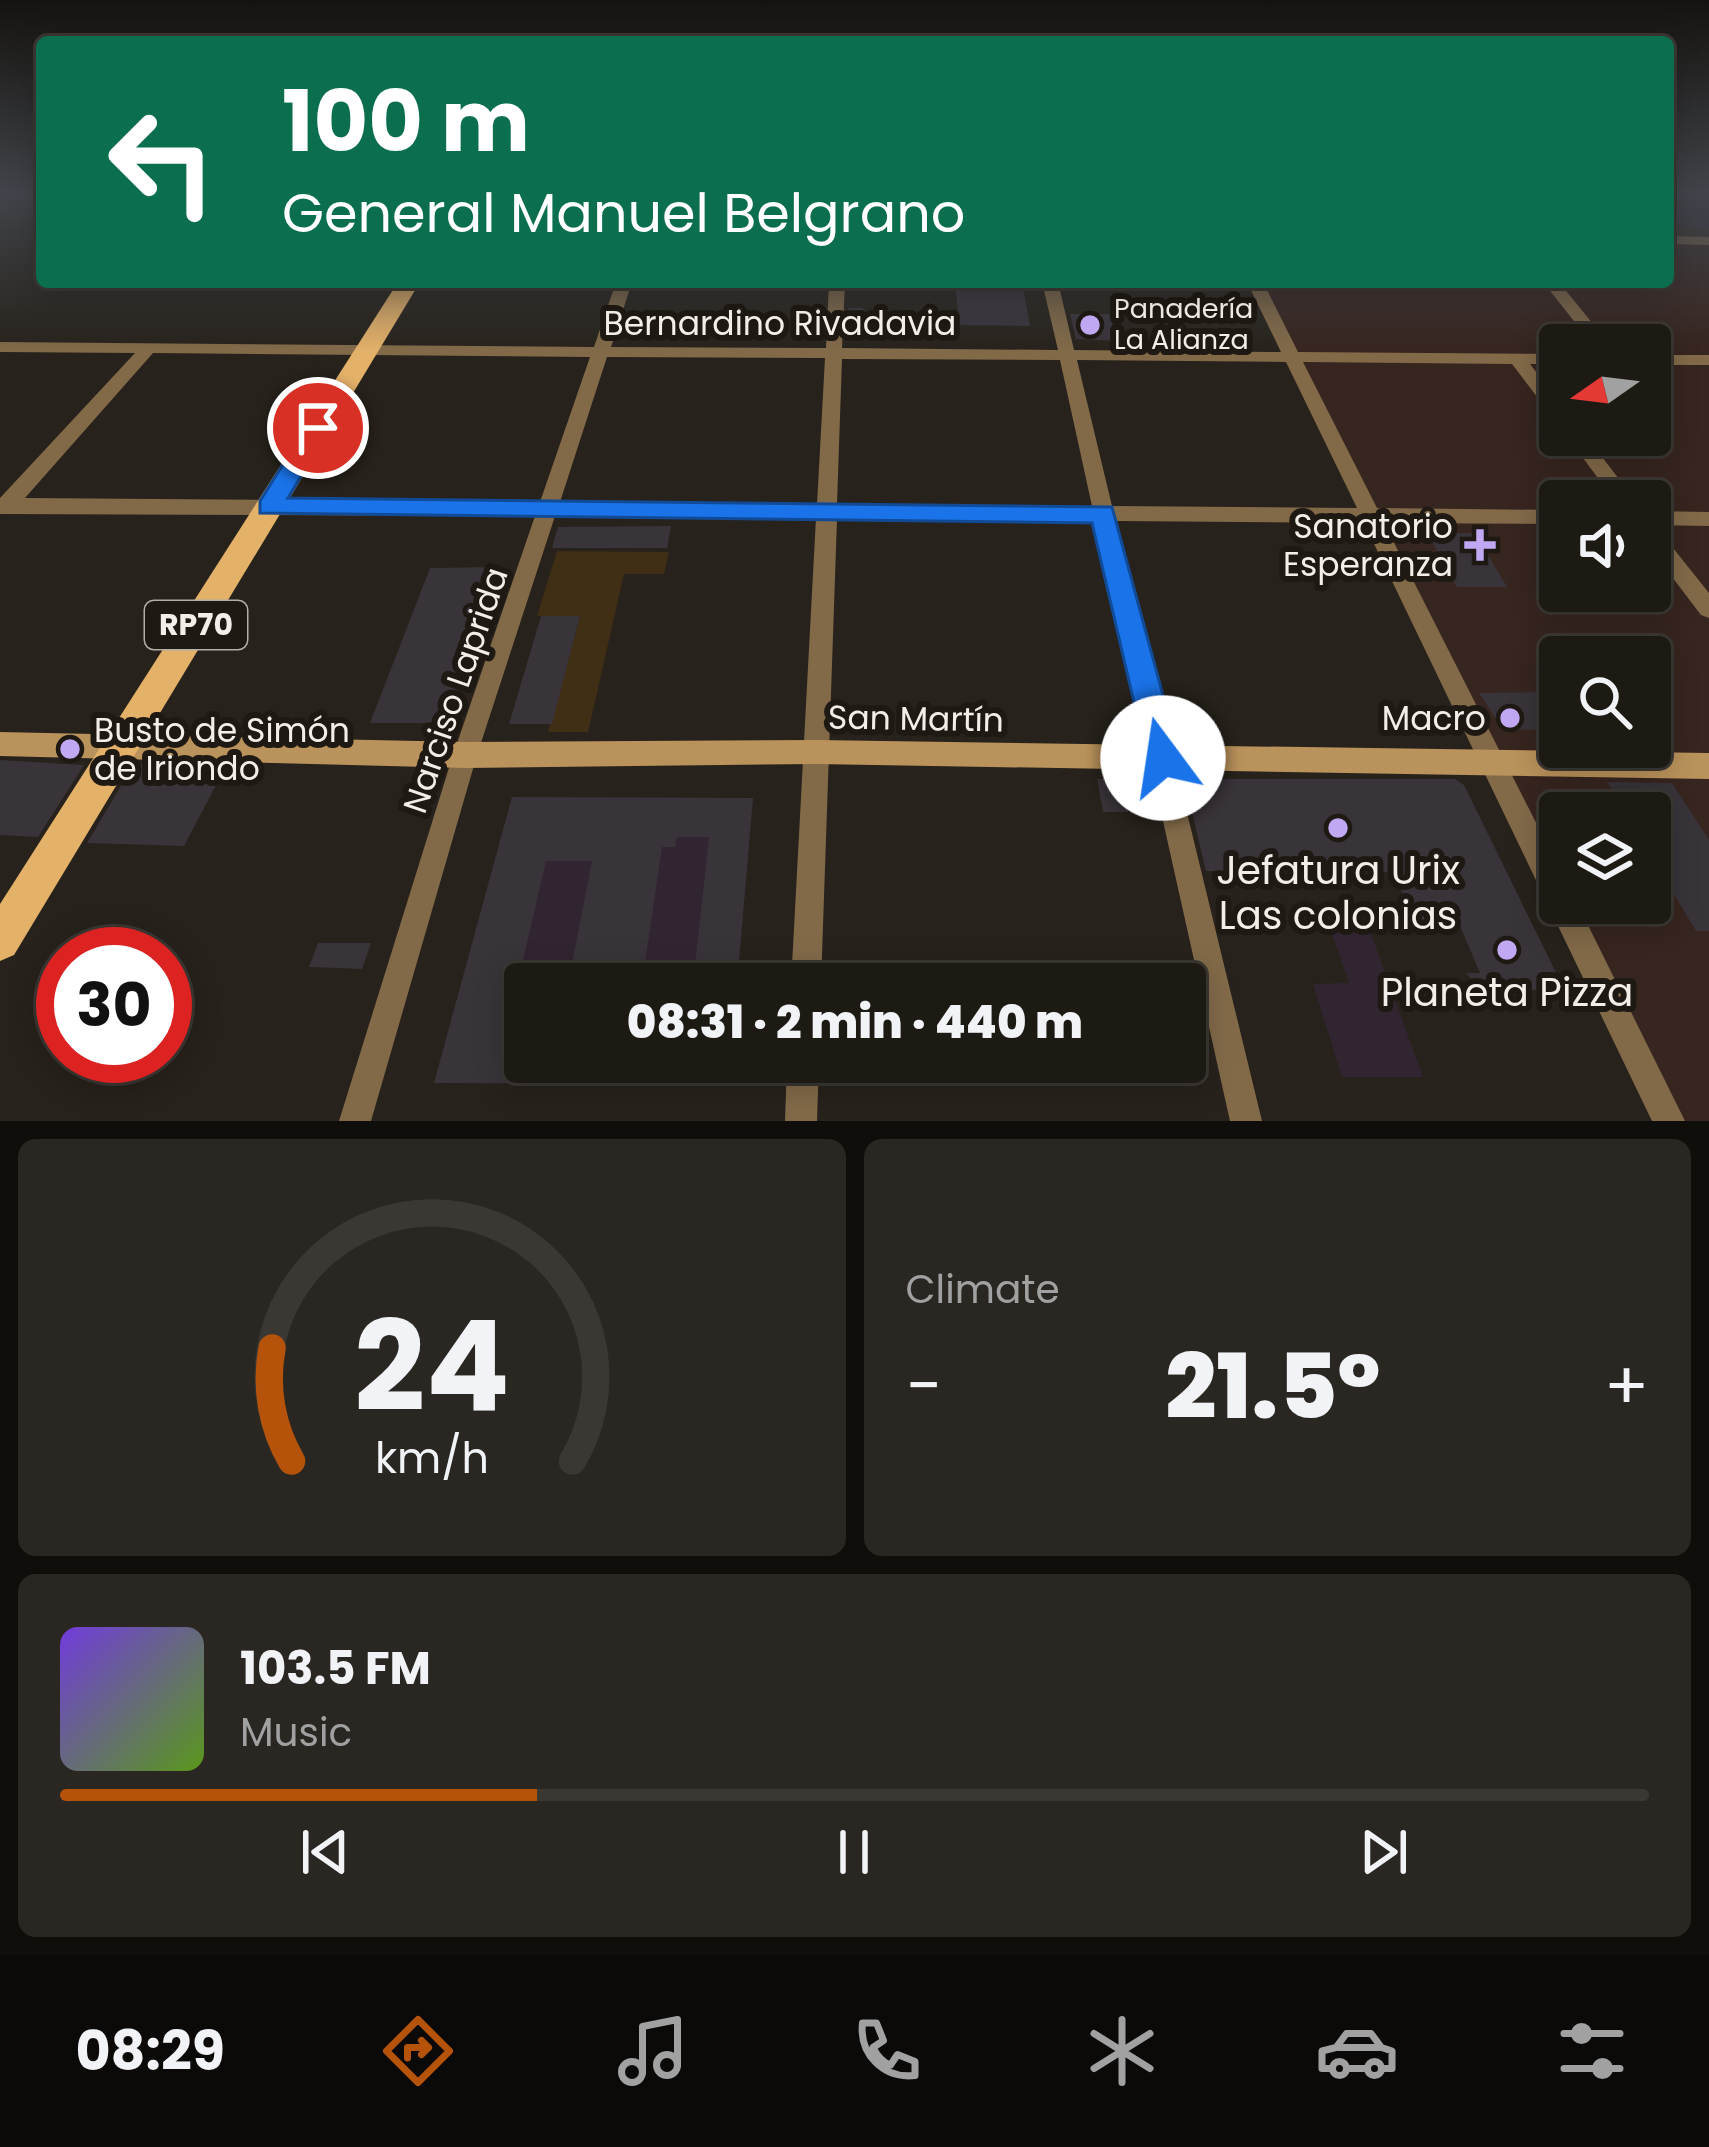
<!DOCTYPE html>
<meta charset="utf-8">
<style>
body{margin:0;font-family:Poppins,sans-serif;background:#2a2722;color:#f1f3f6;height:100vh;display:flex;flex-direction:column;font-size:45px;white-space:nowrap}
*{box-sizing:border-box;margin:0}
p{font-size:39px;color:#a0a1a0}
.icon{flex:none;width:66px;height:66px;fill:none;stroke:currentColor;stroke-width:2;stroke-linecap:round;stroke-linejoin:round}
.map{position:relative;height:1121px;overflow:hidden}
.side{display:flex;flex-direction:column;gap:18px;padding:18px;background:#100e0b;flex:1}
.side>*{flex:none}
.hud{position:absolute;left:36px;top:36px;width:1638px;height:252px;border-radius:12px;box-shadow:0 6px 30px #0003,0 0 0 3px #3b3834;background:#0b6e4f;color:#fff;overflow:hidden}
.needle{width:78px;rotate:256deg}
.buttons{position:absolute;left:1539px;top:324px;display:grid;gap:24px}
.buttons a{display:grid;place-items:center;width:132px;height:132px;border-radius:12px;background:#1d1a14;box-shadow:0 6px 30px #0003,0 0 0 3px #3b3834;font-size:60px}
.speed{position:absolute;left:36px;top:927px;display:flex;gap:24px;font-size:60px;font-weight:700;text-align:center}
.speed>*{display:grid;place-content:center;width:156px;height:156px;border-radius:50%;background:#1d1a14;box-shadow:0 6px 30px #0003,0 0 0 3px #3b3834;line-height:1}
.speed .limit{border:18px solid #d22;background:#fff;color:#111}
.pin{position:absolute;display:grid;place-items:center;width:102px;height:102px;color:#fff;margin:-51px;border:6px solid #fff;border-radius:50%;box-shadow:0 3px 12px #0007}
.me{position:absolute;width:132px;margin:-66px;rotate:346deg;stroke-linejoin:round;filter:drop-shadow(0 0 9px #0008)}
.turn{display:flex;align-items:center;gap:42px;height:252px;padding:0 48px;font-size:54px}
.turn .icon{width:156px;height:156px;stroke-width:2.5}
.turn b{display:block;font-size:84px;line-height:102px}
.big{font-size:90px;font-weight:800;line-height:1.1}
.side .widget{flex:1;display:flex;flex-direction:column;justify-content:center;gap:18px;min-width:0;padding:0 42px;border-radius:18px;background:#2a2722}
.side .dial{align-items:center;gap:0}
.dial svg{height:312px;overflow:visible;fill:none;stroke:#3b3834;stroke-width:7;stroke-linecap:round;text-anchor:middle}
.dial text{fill:#f1f3f6;stroke:none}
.song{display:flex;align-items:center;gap:36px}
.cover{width:144px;height:144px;border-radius:18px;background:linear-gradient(135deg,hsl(260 70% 55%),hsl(90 70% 35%))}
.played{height:12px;border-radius:6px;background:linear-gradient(90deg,#b45309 30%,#3b3834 30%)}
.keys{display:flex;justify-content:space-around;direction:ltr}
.heat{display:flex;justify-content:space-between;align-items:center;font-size:66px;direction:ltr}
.side .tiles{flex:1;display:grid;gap:18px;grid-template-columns:1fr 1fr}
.widget:last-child{grid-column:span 2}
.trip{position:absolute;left:504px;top:963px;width:702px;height:120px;border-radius:12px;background:#1d1a14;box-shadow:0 6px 30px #0003,0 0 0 3px #3b3834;font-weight:800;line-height:120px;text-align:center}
.dock{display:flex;height:192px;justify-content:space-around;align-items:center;background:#0c0a08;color:#a0a1a0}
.dock .icon{width:84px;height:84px}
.dock .on{color:#b45309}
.dock b{font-size:54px;color:#f1f3f6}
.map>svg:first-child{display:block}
.commercial{fill:#37251f;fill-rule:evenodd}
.education{fill:#322532}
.green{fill:#402e15}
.building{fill:#39333a}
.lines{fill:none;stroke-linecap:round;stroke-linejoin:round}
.minor{fill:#826a49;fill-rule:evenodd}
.secondary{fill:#ba925b;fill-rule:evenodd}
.primary{fill:#e4b169;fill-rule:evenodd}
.route{fill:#1a73e8;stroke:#114b97;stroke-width:3}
.poi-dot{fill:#c1a8f3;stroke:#1e1912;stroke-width:4.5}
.labels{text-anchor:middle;stroke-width:12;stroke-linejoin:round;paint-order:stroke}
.far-poi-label{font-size:27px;fill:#f2eee9;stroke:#1e1912;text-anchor:start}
.shield{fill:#1e1912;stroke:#b2aea8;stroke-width:3}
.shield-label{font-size:30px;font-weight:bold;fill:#f2eee9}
.street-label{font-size:33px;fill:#f2eee9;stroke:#1e1912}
.poi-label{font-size:33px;fill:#f2eee9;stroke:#1e1912;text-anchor:end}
.near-poi-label{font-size:39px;fill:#f2eee9;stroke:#1e1912}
</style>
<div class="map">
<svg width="1709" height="1121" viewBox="0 0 1709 1121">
<rect width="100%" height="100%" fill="#27221b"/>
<path class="commercial" d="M1668,195H1709V1121H1675L1565,903H1650V813H1560V892L1255,282H1668ZM1560,345H1650V435H1560ZM1560,501H1650V591H1560ZM1560,657H1650V747H1560Z"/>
<g class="education">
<rect x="1668" y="195" width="41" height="32"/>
<path d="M512,797L753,798L737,984H525V1062H731L729,1084L434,1083Z"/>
<path d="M1331,931H1370L1423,1077H1342L1313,984L1349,983Z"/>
</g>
<path class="green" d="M557,551L669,552L664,574H624L588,732H548L580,617L537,616Z"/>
<g class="building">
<path d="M955,282H1022L1030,326L959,325Z"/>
<path d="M848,308H863V319H885L886,336L847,335Z"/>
<path d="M1070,314H1109L1117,341L1076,339Z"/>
<path d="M671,526L667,548H552L558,527Z"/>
<path d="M1427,533H1475L1507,587H1457Z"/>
<path d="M499,567L448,723H370L430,568Z"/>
<path d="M541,616H580L552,724H509Z"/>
<path d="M1548,692L1560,713V729L1503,730L1479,693Z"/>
<path d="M0,760L84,765L38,837L0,835Z"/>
<path d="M134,764L226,766L184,846L87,843Z"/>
<path d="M1097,779H1109L1123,791L1128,812H1103Z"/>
<path d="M1184,779H1455L1464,785L1564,989L1482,991L1466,973H1480L1460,926L1416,927L1394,872L1206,871Z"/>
<path d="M1607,782L1672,783L1709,840V931H1696L1650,854V813H1626Z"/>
<path d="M512,797L753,798L737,984H693L709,837H677L675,847H662L642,984H568L592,861H546L507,1029H525V1062H731L729,1084L434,1083Z"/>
<path d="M318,943H371L362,969L309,967Z"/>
</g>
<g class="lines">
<g class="minor">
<path d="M1668,236L1709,237V245L1668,244Z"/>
<path d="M616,282H632L611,347L826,348L829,282H845L842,348L1058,350L1042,282H1058L1074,350L1281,352L1247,282H1263L1298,352L1560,354V364H1530L1560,403V421L1554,419L1512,364L1303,362L1377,508L1560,510V524L1384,523L1560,870V903H1577L1685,1121H1652L1364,523L1116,521L1262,1121H1230L1096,521L837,519L821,984H791L816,518L555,516L477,755L371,1121H339L453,755L535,516L0,514V498L135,353L0,352V342L594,347ZM153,353L590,357L540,502L25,498ZM607,357L825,358L817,504L560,502ZM842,359L1060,360L1092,506L837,504ZM1077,360L1286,362L1357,508L1112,506Z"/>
<path d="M1543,282H1559L1610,345H1593Z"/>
<rect x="1650" y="355" width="59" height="10"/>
<path d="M1566,435H1585L1636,501H1615Z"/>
<path d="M1650,511L1709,512V526L1650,525Z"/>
<path d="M1650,526L1657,528L1709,593V618L1701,615L1650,548Z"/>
<path d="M787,1062H819L817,1121H785Z"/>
</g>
<path class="secondary" d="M0,732L465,742L816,740L1709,753V779L816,764L465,768L0,756Z"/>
<path class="primary" d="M398,282H420L14,955L0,961V904Z"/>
</g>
<linearGradient id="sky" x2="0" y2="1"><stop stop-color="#15130f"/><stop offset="0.55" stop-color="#41444a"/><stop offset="1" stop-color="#41444a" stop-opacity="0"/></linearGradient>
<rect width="1709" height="352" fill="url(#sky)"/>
<path class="route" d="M318,420L330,428L288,498L1112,507L1180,758L1175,769L1163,773L1152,769L1147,758L1092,523L260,513V501L309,423Z"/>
<g class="poi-dot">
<circle cx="1090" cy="325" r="12"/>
<path d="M1474 527h12v12h12v12h-12v12h-12v-12h-12v-12h12z"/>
<circle cx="1510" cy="718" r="12"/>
<circle cx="70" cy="749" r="12"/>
<circle cx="1338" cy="828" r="12"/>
<circle cx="1507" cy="950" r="12"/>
</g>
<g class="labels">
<g class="far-poi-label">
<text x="1114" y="318">Panadería<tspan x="1114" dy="31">La Alianza</tspan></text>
</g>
<rect class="shield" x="145" y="601" width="102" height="48" rx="9"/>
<g class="shield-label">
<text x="196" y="635">RP70</text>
</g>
<g class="street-label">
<text x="780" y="335">Bernardino Rivadavia</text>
<text transform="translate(455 690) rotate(-71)" y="12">Narciso Laprida</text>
<text transform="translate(916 718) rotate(1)" y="12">San Martín</text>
</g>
<g class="poi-label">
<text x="1453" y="538">Sanatorio<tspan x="1453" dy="38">Esperanza</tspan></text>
<text x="1486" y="730">Macro</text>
<text x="94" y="742" text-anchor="start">Busto de Simón<tspan x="94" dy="38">de Iriondo</tspan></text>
</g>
<g class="near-poi-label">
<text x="1338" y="884">Jefatura Urix<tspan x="1338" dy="45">Las colonias</tspan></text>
<text x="1507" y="1006">Planeta Pizza</text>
</g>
</g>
</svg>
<div class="buttons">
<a><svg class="needle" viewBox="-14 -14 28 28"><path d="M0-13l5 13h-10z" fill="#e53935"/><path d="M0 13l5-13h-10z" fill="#a0a1a0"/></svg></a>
<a><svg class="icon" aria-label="sound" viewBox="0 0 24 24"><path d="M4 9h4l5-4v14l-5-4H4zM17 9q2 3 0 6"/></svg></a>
<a><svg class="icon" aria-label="search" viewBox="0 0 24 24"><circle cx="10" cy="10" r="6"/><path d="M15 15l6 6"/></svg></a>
<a><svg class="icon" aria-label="layers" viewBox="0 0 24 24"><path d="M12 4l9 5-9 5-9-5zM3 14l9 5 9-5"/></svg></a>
</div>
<div class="speed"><div class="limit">30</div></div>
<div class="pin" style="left:318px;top:428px;background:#d93025"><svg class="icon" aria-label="arrive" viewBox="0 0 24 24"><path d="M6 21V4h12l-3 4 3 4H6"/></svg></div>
<svg class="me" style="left:1163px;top:758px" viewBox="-20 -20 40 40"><circle r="19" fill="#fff"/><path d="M0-13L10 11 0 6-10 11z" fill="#1a73e8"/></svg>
<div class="trip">08:31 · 2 min · 440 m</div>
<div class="hud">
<div class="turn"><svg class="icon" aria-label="left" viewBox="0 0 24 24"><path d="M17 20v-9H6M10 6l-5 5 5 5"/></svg><div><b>100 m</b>General Manuel Belgrano</div></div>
</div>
</div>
<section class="side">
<div class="tiles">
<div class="widget dial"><svg viewBox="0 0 100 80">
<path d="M14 69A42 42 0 1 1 86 69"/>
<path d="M14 69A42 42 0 0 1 9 40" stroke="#b45309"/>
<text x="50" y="56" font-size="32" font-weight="700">24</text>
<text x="50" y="72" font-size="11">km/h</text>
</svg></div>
<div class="widget"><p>Climate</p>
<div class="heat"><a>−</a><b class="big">21.5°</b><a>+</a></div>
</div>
<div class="widget">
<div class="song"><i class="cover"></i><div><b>103.5 FM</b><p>Music</p></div></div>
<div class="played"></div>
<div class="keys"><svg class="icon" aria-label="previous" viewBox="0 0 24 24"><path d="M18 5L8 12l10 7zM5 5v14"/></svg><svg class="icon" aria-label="pause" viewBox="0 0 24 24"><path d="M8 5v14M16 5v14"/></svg><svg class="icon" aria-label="next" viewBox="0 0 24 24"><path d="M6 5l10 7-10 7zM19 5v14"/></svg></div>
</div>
</div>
</section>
<nav class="dock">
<b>08:29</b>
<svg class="icon on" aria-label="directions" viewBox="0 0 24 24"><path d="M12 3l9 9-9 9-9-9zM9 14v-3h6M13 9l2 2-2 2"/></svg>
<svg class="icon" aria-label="music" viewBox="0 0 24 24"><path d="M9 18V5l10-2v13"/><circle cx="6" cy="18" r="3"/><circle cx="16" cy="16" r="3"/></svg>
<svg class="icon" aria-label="phone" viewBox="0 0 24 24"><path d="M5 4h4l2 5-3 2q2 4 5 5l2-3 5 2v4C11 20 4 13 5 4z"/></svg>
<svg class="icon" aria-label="climate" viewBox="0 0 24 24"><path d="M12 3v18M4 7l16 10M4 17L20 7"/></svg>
<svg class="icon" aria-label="car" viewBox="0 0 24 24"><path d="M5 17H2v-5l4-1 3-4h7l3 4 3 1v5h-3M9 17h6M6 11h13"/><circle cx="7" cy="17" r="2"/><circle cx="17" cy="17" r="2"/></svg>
<svg class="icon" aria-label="filters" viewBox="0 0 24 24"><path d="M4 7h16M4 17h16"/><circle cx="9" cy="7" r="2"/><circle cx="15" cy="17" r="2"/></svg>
</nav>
